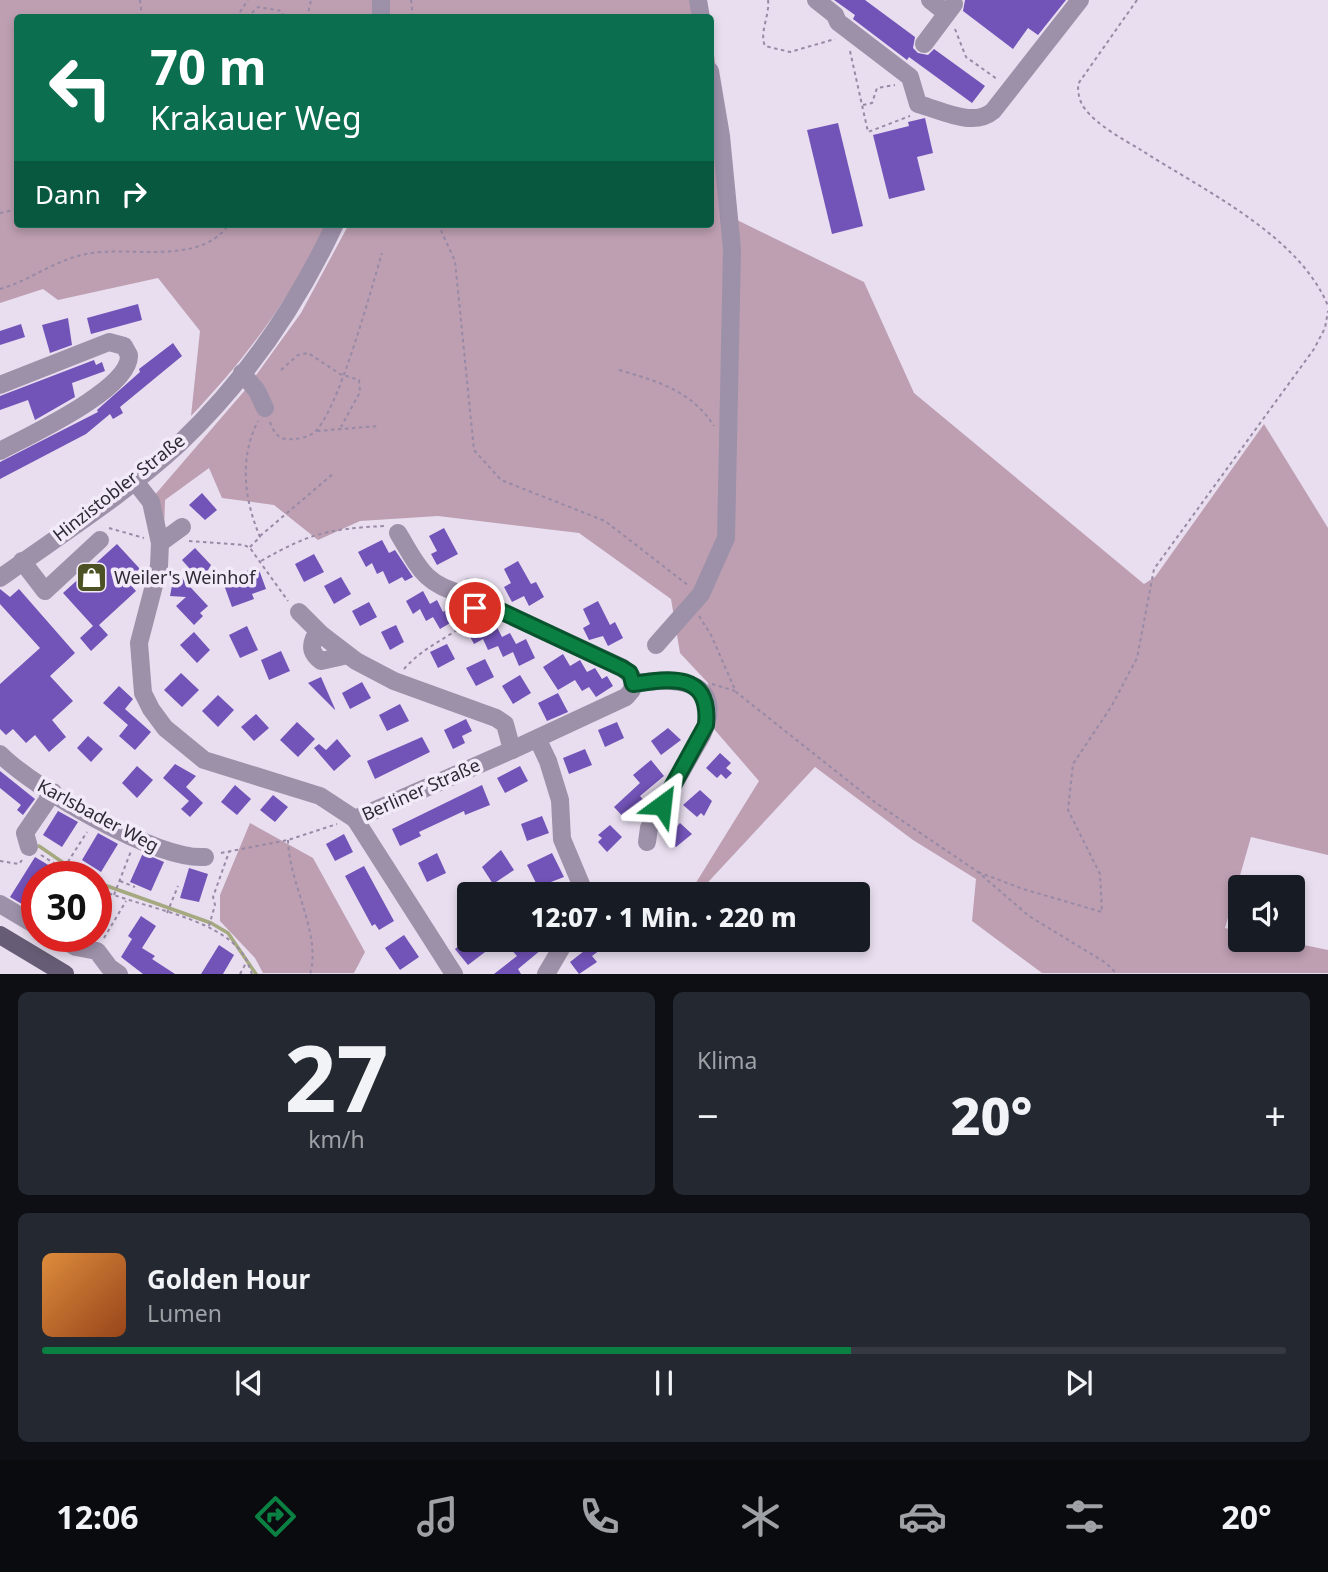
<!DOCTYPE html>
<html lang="de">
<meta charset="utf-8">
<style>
body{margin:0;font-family:"Noto Sans",sans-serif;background:#242831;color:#f1f3f6;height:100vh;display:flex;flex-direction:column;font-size:26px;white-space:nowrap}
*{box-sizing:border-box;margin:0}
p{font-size:23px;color:#9ea1a6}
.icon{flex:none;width:38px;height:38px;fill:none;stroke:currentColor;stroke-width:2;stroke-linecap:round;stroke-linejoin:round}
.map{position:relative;height:974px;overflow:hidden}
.drawer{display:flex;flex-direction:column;gap:18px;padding:18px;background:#0d0f14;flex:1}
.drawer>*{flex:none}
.hud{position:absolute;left:14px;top:14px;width:700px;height:214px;border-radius:7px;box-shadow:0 4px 10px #0003;background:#0b6e4f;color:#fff;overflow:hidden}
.controls{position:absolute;left:1228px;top:875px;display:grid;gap:14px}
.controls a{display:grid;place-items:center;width:77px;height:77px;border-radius:7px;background:#171b24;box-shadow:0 4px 10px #0003;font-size:35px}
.speed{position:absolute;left:21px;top:861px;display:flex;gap:14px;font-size:35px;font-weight:700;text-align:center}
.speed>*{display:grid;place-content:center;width:91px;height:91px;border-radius:50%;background:#171b24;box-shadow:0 4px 10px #0003;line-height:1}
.speed .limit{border:10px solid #d22;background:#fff;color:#111}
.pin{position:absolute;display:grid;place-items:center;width:60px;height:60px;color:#fff;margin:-30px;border:4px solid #fff;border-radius:50%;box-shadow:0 2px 7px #0007}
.me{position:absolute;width:77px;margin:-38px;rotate:30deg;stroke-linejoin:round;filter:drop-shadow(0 0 5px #0008)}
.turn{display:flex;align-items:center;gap:24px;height:147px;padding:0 21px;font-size:32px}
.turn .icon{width:91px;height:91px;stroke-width:2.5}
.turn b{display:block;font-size:49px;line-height:60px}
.then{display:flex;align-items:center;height:66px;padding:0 21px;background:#0003;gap:14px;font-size:26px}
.big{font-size:52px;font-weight:800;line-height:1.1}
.drawer .card{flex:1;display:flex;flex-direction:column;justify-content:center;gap:10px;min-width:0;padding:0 24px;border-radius:10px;background:#242831}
.drawer .dial{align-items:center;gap:0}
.dial b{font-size:91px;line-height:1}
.song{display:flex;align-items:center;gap:21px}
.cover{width:84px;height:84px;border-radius:10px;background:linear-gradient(135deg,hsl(30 70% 55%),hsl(20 70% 35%))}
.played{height:7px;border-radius:4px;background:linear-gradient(90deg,#0b8043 65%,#363941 65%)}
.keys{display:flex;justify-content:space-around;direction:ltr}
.heat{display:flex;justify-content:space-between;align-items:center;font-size:38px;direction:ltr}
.drawer .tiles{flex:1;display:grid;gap:18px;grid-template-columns:1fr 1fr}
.card:last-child{grid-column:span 2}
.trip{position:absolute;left:457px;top:882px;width:413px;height:70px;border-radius:7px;background:#171b24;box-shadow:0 4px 10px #0003;font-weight:800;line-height:70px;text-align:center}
.menu{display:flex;height:112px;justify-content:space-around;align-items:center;background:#090b0e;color:#9ea1a6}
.menu .icon{width:49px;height:49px}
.menu .selected{color:#0b8043}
.menu b{font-size:32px;color:#f1f3f6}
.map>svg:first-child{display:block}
.green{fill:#bd9fb1}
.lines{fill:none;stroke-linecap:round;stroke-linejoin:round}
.stream{stroke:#a5a980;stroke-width:3.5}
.building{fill:#7253b8}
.path{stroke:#988aa6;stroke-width:2;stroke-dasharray:3.5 3.5;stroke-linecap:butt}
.minor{stroke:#9d91a9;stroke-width:18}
.major{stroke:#665c75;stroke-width:18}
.route-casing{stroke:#07532c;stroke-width:18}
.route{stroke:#0b8043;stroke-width:12}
.labels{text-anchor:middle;stroke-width:7;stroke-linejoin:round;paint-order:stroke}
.street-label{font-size:18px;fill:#2e2935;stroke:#f2eaf8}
.poi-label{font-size:18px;fill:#2e2935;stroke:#f2eaf8;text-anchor:start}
</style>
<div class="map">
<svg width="1328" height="974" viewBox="0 0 1328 974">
<rect width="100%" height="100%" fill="#e8deef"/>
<g class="green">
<path d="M0,0H705L708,17L18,18V224H328C289,299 249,355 191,416L200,331L158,278L58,300L43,289L0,303Z"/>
<path d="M711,33L737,220L864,282L914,393L1144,584L1155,577L1264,424L1328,528V855L1251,837L1225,928L1241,932V940H1280L1328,950V973H1042L972,921L976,879L913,840L815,767L697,894H689L759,781L714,729L708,683L680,653L671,599L579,533L438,516L360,521L318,540L274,505L222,498L209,468L165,500L164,532L153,497L246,389L301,313L349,224H710Z"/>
<path d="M250,823L313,858L365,952L354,973H263L255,958L220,921V895Z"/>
</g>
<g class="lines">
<g class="stream">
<path d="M39,846L84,877"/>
<path d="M96,882L211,923L228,933L256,974"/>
</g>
</g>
<g class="building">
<path d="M834,0H865L915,37L913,48L918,53L928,55L934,49L985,86L972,103L909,57L907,60L853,19L855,15Z"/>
<path d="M965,0H1066L1038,35L1028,28L1013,49L963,11Z"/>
<path d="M925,118L933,153L917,157L925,190L889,199L873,135L909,126L908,122Z"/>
<path d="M838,123L863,226L832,234L807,130Z"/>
<path d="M138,304L142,320L91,334L87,318Z"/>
<path d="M68,318L72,345L50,353L42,325Z"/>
<path d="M21,324L25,337L0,345V331Z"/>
<path d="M173,343L182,356L120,407L123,413L113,419L110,414L86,434L0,479V462L98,412L97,410L140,372L139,369Z"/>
<path d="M94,360L96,365L102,362L105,371L72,383L75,397L35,420L28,400L0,410V396Z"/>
<path d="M202,493L217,510L205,520L189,505Z"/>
<path d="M444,528L458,554L437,565L431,554L437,551L429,536Z"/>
<path d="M382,540L389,553L395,550L413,577L405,581L402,577L389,584L383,571L377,574L372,563L366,567L358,552Z"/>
<path d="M117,544L140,569L126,580L136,591L99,625L108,635L91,651L80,638L93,626L63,593Z"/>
<path d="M195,548L211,565L205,575L197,577L182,560Z"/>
<path d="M314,554L324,572L304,582L295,564Z"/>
<path d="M518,561L531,584L536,582L544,597L529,606L524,596L512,602L504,587L511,583L504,569Z"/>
<path d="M258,567L266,589L252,594L254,599L232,607L224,585L242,578L241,573Z"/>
<path d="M174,575L180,576L208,606L200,613L203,616L194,625L176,606L186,597L170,596Z"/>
<path d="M341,577L351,594L334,604L324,586Z"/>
<path d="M0,589L10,597L19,589L75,653L50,676L73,701L52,720L66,737L49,752L35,735L26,743L13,729L6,735L0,729V684L40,648L0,604Z"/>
<path d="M423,591L430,604L437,600L443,612L451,608L457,619L440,629L433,617L426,621L420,609L413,614L406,601Z"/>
<path d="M598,601L610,625L615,622L623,638L608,646L603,636L589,640L583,628L590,624L583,609Z"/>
<path d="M369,602L377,617L360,626L352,611Z"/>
<path d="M483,623L487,630L496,625L502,637L510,633L516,644L526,639L535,658L519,666L513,652L503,657L498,646L488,650L483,639L474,644L467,631Z"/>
<path d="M396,625L404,642L390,650L381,632Z"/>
<path d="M247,626L258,650L240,658L229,635Z"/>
<path d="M194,632L210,650L197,663L180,645Z"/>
<path d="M447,644L455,659L438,668L430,652Z"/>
<path d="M281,651L290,671L269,680L261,660Z"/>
<path d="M563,654L570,666L580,660L587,672L595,668L602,679L607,676L613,686L596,697L589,687L582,691L575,680L558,690L543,667Z"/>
<path d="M485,659L494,677L476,686L466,668Z"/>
<path d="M181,673L199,690L182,707L164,690Z"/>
<path d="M520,675L531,693L513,704L502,686Z"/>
<path d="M321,677L335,709V710L308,683Z"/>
<path d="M362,682L371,698L350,709L342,693Z"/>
<path d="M119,686L133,699L125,709L151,732L135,750L119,736L128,725L103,703Z"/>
<path d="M558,693L568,712L547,721L538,703Z"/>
<path d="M218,695L234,710L218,727L202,711Z"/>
<path d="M400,704L409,721L387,731L379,715Z"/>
<path d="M256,714L269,728L254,741L241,727Z"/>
<path d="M466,719L472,731L462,736L465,743L453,749L444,730Z"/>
<path d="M297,722L315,739L298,757L280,740Z"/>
<path d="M617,722L624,738L605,747L598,730Z"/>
<path d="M668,728L681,740L661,755L651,741Z"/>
<path d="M88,736L103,749L91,762L77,748Z"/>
<path d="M422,737L430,752L375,779L367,761Z"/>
<path d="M337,739L351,756L334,771L314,748L319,744L326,750Z"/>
<path d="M585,749L592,765L569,774L563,758Z"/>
<path d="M720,753L731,763L726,768L732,773L726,779L721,774L717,778L706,768Z"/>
<path d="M651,760L664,776L640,796L647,804L626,820L614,807L640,783L633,775Z"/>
<path d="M175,764L196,776L186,787L203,803L190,817L181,809L189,801L163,778Z"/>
<path d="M137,766L153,780L137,798L122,783Z"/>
<path d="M520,766L528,781L505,793L497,778Z"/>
<path d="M0,771L35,799L23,815L17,810L21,805L0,788Z"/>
<path d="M235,785L251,799L237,815L221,802Z"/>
<path d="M482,785L490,805L465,815L464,811L419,832L421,836L400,846L392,829Z"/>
<path d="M700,790L712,801L704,816L701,813L697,817L683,805Z"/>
<path d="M273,795L288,807L275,822L260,810Z"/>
<path d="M58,811L78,822L62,847L43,835Z"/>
<path d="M542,816L549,833L527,841L521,824Z"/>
<path d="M680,823L692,834L676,847L662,834L668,827L672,832Z"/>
<path d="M610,825L622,837L607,852L598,842L602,838L598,835Z"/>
<path d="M98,833L118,844L101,872L82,860Z"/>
<path d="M344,834L353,852L335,861L326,844Z"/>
<path d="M501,850L514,870L493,884L482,867Z"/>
<path d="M143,853L164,862L151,891L130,882Z"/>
<path d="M437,853L446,873L427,882L418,863Z"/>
<path d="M552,853L564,877L538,887L527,865Z"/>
<path d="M35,857L50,866L43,877H37V913L10,897Z"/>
<path d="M364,866L394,921L379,930L375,924L372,926L345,876Z"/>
<path d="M189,868L208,874L199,902L180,898Z"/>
<path d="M141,916L156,926L142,948L155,956L152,959L175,974H143L121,957L132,939L128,936Z"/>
<path d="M404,935L419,957L400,970L385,948Z"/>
<path d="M466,940H483L489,949L468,965L455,949Z"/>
<path d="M518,940H543L547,945L518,969L521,974H494L517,956L509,947Z"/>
<path d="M598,940H613L592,956L597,962L579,974L570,962Z"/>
<path d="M219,945L234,955L223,974H201Z"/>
</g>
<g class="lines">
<g class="path">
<path d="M140,0L142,18"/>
<path d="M411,0L413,18"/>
<path d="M768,0C770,15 759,33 765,46L790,52L835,39"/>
<path d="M1137,0L1078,84C1078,93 1079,101 1085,109C1097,125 1124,140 1141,150C1203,190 1299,235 1328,306"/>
<path d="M236,18L248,0"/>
<path d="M247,18L258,7L282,11L284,18"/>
<path d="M307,18L311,0"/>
<path d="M955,29L966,57L997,79"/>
<path d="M850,51L868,132L910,116"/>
<path d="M863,105L872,103L877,88L895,85"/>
<path d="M0,213L18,209"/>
<path d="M438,224L455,261L474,450L501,480L605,521L689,586"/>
<path d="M0,289C29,281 55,260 86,254C129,245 200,267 229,224"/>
<path d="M281,370L298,355L308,353L340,374L359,380L360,392L341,427"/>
<path d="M619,370C657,381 692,391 714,426"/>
<path d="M270,422C274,434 280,441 293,439C299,439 308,437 313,433C337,417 372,286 382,253"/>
<path d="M317,431L378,426"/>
<path d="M109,528L144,538"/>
<path d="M260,536L334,473"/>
<path d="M189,541L244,545L250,548L288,601"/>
<path d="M250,547L260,537C244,499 239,458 258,421"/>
<path d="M261,561C310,533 328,529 384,526"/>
<path d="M699,616L711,635L736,692L876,803L978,872L1029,916L1106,963L1117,974"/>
<path d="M404,669C423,647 447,639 469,621"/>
<path d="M712,684L735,691"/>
<path d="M288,840C289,884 322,935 310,974"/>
<path d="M221,853L288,840L337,824"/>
<path d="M41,855L76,877"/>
<path d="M0,861L19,864L22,860"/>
<path d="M64,868L87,832"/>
<path d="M978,872L1023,889L1102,912L1100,874L1068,810L1073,764L1111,707L1137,658L1154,569L1314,349L1325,328L1328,311"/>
<path d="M120,881L135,887"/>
<path d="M96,888C137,907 216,916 243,954C247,959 249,967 252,974"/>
<path d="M114,895L131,851"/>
<path d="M167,913L178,886"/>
<path d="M209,926L215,905L213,897L229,852"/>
<path d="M104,938L126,901"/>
<path d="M240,974L246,963"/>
</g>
<g class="minor">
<path d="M698,0L701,18"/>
<path d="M816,0L835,15L838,22L910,77L918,104C941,110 973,128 993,111L1080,0"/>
<path d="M930,0L945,12"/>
<path d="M381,18V0"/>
<path d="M924,44L954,4"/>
<path d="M242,373L257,391L265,408"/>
<path d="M0,385L109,342L124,346L129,355C131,389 28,436 0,451"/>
<path d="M134,480L151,502L160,543L159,566L139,643L143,693L151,709L165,728L204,760L320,796L355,819L512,750L505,724L496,718L394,681L356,661L322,635L314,638C310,648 312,654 321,661L348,655"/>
<path d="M398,533C418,566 424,585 464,594L470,587H479L488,595L490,606L623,668L633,678L632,690L626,697L512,750"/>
<path d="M160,543L182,527"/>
<path d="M22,561L45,591L100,540"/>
<path d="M0,578C60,535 125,494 179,444C244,382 297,305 335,224"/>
<path d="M464,594L467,603L476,608L490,606"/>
<path d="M299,612L322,635"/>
<path d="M656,645L701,594L726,538L732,249L721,136L710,71"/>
<path d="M633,684C671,677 728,677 702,735L649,828L647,842"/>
<path d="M538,740L548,761L560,800L562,839L585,894"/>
<path d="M0,754C35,789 156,860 205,857"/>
<path d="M355,819L454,974"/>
<path d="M29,847L25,833L53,792"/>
<path d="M0,904L37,926"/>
<path d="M56,936L76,947L97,951L109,967L119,974"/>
<path d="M546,974L566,940"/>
</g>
<path class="major" d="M0,935L65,974"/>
</g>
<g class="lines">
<defs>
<path id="route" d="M475,608L490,606L622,668L630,673L633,684C670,678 711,672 706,725L662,805"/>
</defs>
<use href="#route" class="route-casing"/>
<use href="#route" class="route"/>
</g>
<defs>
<symbol id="shop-square" viewBox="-11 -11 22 22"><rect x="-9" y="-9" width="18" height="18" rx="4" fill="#4c5223" stroke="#f2eaf8"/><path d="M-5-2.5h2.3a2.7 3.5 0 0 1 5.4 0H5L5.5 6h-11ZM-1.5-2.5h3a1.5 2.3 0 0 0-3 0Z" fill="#fff"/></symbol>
</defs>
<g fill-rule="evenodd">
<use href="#shop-square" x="74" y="560" width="35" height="35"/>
</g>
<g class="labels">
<g class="street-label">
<text transform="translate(119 488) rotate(-38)" y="6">Hinzistobler Straße</text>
<text transform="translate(421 790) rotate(-24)" y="6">Berliner Straße</text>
<text transform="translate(98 816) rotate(28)" y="6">Karlsbader Weg</text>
</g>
<g class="poi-label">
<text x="114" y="584">Weiler's Weinhof</text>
</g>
</g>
</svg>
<div class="controls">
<a><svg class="icon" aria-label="sound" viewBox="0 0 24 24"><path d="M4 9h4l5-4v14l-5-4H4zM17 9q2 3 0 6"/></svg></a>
</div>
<div class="speed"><div class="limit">30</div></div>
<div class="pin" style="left:475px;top:608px;background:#d93025"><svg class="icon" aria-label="arrive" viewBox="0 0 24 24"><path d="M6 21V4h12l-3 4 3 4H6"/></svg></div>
<svg class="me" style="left:662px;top:805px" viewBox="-20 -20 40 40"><path d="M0-17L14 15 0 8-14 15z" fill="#0b8043" stroke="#fff" stroke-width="4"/></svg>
<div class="trip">12:07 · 1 Min. · 220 m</div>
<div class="hud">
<div class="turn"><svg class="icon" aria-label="left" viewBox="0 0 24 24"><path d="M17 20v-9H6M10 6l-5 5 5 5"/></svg><div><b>70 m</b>Krakauer Weg</div></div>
<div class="then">Dann<svg class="icon" aria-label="right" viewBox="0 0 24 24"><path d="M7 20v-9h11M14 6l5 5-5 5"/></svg></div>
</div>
</div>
<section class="drawer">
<div class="tiles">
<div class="card dial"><b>27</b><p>km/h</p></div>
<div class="card"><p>Klima</p>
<div class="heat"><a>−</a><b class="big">20°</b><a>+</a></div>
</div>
<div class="card">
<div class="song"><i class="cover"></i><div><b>Golden Hour</b><p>Lumen</p></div></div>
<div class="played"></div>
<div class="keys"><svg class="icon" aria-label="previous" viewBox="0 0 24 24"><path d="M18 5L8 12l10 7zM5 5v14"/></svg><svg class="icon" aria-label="pause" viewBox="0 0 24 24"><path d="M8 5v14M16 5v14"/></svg><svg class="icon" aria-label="next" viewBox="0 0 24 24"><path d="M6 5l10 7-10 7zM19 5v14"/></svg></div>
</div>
</div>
</section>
<nav class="menu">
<b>12:06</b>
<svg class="icon selected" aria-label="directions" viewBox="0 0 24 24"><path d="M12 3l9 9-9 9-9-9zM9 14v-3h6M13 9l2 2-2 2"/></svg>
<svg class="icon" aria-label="music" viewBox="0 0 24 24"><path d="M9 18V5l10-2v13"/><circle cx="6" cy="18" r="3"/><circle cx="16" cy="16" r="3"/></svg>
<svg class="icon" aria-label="phone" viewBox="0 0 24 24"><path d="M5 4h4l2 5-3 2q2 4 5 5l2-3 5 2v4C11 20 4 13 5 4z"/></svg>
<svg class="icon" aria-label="climate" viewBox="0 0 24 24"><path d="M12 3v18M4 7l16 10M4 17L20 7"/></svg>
<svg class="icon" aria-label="car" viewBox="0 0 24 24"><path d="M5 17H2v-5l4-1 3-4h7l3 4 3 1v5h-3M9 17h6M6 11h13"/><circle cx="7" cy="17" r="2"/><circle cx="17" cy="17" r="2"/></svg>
<svg class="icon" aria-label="filters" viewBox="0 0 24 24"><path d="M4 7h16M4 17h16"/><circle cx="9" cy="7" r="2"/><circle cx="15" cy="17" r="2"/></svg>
<b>20°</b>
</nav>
